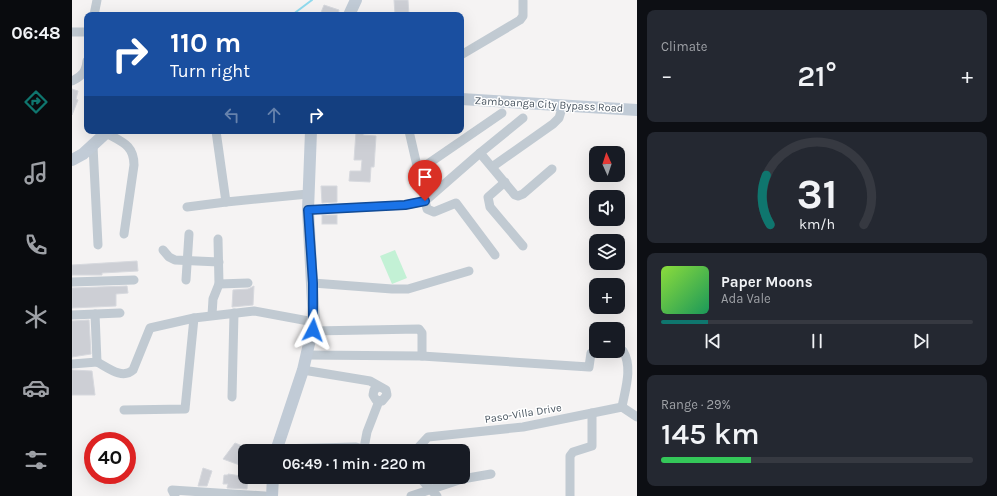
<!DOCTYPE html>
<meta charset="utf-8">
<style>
body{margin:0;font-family:Karla,sans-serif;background:#242831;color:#f1f3f6;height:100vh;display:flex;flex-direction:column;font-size:15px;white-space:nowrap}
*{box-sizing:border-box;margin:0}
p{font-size:13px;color:#9ea1a6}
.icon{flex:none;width:22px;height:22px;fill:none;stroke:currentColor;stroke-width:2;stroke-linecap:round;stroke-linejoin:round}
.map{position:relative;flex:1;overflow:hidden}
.drawer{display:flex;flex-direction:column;gap:10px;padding:10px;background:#0d0f14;width:360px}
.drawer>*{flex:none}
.hud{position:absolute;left:12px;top:12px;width:380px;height:122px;border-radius:8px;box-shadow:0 4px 16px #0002;background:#1a4fa0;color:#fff;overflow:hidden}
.needle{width:26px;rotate:357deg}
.tools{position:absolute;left:517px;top:146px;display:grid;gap:8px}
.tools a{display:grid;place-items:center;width:36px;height:36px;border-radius:8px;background:#171b24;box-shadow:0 4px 16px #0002;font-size:20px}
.speed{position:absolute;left:12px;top:432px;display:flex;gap:8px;font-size:20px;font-weight:700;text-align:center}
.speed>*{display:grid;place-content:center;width:52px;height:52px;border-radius:50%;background:#171b24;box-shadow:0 4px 16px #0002;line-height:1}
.speed .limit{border:6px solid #d22;background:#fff;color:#111}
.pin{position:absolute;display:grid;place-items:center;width:34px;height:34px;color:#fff;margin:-41px -17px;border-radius:50% 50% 50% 0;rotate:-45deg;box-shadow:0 0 4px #0007}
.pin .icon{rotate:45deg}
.me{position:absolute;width:44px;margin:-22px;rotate:4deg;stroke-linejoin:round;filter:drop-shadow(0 0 3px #0008)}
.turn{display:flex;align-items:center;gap:14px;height:84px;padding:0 20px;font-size:18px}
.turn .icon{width:52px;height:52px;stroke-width:2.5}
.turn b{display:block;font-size:28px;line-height:34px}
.lanes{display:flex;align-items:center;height:38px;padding:0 20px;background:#0003;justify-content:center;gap:20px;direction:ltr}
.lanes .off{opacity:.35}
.big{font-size:30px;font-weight:600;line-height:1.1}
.drawer .card{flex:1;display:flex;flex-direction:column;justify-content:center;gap:6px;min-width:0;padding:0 14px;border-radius:8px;background:#242831}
.drawer .dial{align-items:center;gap:0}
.dial svg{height:104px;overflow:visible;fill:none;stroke:#363941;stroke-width:7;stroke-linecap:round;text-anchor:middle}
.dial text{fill:#f1f3f6;stroke:none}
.song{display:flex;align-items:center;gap:12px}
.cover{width:48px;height:48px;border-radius:6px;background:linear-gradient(135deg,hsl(90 70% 55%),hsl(150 70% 35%))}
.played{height:4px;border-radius:2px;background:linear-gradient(90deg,#0f766e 15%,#363941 15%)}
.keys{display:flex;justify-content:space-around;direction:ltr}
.heat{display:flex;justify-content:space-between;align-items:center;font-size:22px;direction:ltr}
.charge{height:6px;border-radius:3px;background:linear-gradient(90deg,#34c759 29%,#363941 0)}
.trip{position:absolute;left:166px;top:444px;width:232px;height:40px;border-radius:8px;background:#171b24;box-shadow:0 4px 16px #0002;font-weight:600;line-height:40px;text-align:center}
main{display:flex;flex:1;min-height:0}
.tab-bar{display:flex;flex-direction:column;width:72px;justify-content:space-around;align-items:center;background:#090b0e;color:#9ea1a6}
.tab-bar .icon{width:28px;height:28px}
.tab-bar .active{color:#0f766e}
.tab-bar b{font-size:18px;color:#f1f3f6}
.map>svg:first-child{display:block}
.garden{fill:#c3f1d5}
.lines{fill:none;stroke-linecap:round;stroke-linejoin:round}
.stream{stroke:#90daee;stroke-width:2}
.building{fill:#cdcfd5;stroke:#d7d9de}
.street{stroke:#c1cad2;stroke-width:9}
.secondary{stroke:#c1cbd6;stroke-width:12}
.route-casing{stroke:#114b97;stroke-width:10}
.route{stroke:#1a73e8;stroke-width:7}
.labels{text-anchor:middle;stroke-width:3;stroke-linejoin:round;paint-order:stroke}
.street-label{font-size:11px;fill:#4a5661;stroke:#fff}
</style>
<main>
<nav class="tab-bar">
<b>06:48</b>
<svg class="icon active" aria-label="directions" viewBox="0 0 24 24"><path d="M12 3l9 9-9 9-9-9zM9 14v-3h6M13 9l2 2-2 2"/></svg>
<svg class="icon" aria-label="music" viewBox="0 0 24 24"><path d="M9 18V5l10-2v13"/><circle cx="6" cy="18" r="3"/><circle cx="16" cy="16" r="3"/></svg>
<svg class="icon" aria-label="phone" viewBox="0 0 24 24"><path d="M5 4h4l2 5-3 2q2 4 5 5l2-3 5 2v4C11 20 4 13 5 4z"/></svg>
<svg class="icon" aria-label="climate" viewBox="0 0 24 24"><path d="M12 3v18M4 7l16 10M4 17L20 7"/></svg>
<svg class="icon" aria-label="car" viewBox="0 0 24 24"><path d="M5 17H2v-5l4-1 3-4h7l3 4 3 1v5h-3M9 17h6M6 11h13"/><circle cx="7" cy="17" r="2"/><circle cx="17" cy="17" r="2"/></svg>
<svg class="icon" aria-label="filters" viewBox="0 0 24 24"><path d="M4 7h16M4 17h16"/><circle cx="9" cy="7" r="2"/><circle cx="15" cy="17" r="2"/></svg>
</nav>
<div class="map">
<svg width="565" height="496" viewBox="0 0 565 496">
<rect width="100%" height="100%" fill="#f5f3f3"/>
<path class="garden" d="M323,250L335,278L320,284L308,256Z"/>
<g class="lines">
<path class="stream" d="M220,15L240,0"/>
</g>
<g class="building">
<path d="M322,0H336L337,15H323Z"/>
<path d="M252,5L267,10L266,15H248Z"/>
<path d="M0,89L6,91L4,99L6,100L0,115Z"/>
<path d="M284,132H292L291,135L304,136L302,167H299L298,182L277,181L278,171H289L290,160H282Z"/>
<path d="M249,186H265V202L250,203Z"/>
<rect x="250" y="215" width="15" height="9"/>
<path d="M65,261L66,271L30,273V275H0V265Z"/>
<path d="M55,286L56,293L44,294V306L0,308V288Z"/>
<path d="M182,286L181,305L160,307L161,290L176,289Z"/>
<path d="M17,320L19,354L0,357V321Z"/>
<path d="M0,370L20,371L23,395H0Z"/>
<path d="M163,443L173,447V467L151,459Z"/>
<path d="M131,468L140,471L135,486H126Z"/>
<path d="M156,474L176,477L175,489L155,488L156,484H151L152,475H156Z"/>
</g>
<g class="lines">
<g class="street">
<path d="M22,15L25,0"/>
<path d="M0,32H15"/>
<path d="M389,55L448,20L451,16V1"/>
<path d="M0,81C10,76 14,72 15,61"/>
<path d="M144,131L154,202"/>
<path d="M337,131L355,209L362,212L384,203L423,255"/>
<path d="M34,133C50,142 62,145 62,165L52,234"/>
<path d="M21,146L26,245"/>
<path d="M408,153L443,195L446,196L451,194L480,169"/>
<path d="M420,167L481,124L487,118L491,105"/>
<path d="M347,170L430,113"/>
<path d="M433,182L416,197L418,207L451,246"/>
<path d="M115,207L154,202L236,194"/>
<path d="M236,210L333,205L353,201L408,153L451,118"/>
<path d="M91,250L97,257L103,260L147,262"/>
<path d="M114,280L117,234"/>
<path d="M0,282L62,280"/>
<path d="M241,283L320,289H336L397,271"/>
<path d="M147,284L176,283"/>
<path d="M0,315L48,313"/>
<path d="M140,315L141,299L147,284L146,239"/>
<path d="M241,331L347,329L350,333V356"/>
<path d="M546,349L551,351C561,367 553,390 550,407"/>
<path d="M235,355L350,356L517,367L519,353L524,350"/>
<path d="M25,362C35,367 50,380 61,370L78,328L122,318L182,311L242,322"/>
<path d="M0,364L25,362L23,314"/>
<path d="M231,370L298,381L314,390L315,395L310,401L304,400L301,395L302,390L307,387"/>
<path d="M160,397L162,313"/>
<path d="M52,410L113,409L122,318"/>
<path d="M292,448L295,432L307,401"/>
<path d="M204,449L284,447L300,451"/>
<path d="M343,451L356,437L451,427L550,407L565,417"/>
<path d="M347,477L365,496"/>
<path d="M103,496L100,490L193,496"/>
<path d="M339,496L390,479L419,474"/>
<path d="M498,496V456L501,452L520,446V413"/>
</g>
<g class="secondary">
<path d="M277,15L284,0"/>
<path d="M389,99L565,110"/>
<path d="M0,160L11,154L36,131"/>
<path d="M204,451L231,370L242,322L236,210L239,131"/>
<path d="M200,496L201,477"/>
</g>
</g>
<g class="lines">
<defs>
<path id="route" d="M241,330V283L236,210L333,205L353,201"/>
</defs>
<use href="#route" class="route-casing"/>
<use href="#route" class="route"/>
</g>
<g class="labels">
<g class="street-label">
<text transform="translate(477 104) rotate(3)" y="4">Zamboanga City Bypass Road</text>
<text transform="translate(451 413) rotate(-9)" y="4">Paso-Villa Drive</text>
</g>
</g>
</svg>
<div class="tools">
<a><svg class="needle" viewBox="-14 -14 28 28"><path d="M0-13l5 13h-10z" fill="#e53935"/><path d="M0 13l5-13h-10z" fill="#9ea1a6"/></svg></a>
<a><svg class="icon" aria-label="sound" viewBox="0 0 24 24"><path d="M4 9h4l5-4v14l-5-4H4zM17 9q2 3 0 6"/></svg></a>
<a><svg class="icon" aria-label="layers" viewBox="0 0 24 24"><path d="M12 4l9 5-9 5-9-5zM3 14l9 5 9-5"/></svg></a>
<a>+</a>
<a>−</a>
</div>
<div class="speed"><div class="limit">40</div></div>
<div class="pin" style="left:353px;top:201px;background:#d93025"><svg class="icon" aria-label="arrive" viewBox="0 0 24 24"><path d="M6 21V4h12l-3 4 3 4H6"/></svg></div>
<svg class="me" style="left:241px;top:330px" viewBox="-20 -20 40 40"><path d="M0-17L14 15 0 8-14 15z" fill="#1a73e8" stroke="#fff" stroke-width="4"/></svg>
<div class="trip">06:49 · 1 min · 220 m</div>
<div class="hud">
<div class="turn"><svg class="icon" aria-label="right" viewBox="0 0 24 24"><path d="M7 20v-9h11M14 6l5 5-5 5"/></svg><div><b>110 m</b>Turn right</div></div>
<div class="lanes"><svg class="icon off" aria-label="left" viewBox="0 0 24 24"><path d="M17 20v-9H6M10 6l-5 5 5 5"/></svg><svg class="icon off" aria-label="ahead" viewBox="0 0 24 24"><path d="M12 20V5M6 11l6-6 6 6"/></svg><svg class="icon" aria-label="right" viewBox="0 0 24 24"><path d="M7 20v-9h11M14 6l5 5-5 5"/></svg></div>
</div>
</div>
<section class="drawer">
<div class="card"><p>Climate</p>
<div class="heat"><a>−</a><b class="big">21°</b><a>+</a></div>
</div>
<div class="card dial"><svg viewBox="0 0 100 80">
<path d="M14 69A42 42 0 1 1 86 69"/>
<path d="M14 69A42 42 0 0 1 11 31" stroke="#0f766e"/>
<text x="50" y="56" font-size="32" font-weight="700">31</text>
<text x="50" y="72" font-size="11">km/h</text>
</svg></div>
<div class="card">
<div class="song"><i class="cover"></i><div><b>Paper Moons</b><p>Ada Vale</p></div></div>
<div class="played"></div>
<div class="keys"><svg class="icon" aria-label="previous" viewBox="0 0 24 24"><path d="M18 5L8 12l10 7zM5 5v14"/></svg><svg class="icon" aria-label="pause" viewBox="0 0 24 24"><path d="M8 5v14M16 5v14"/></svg><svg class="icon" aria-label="next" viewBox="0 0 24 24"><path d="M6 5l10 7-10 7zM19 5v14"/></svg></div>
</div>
<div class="card"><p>Range · 29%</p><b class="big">145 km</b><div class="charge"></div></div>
</section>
</main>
